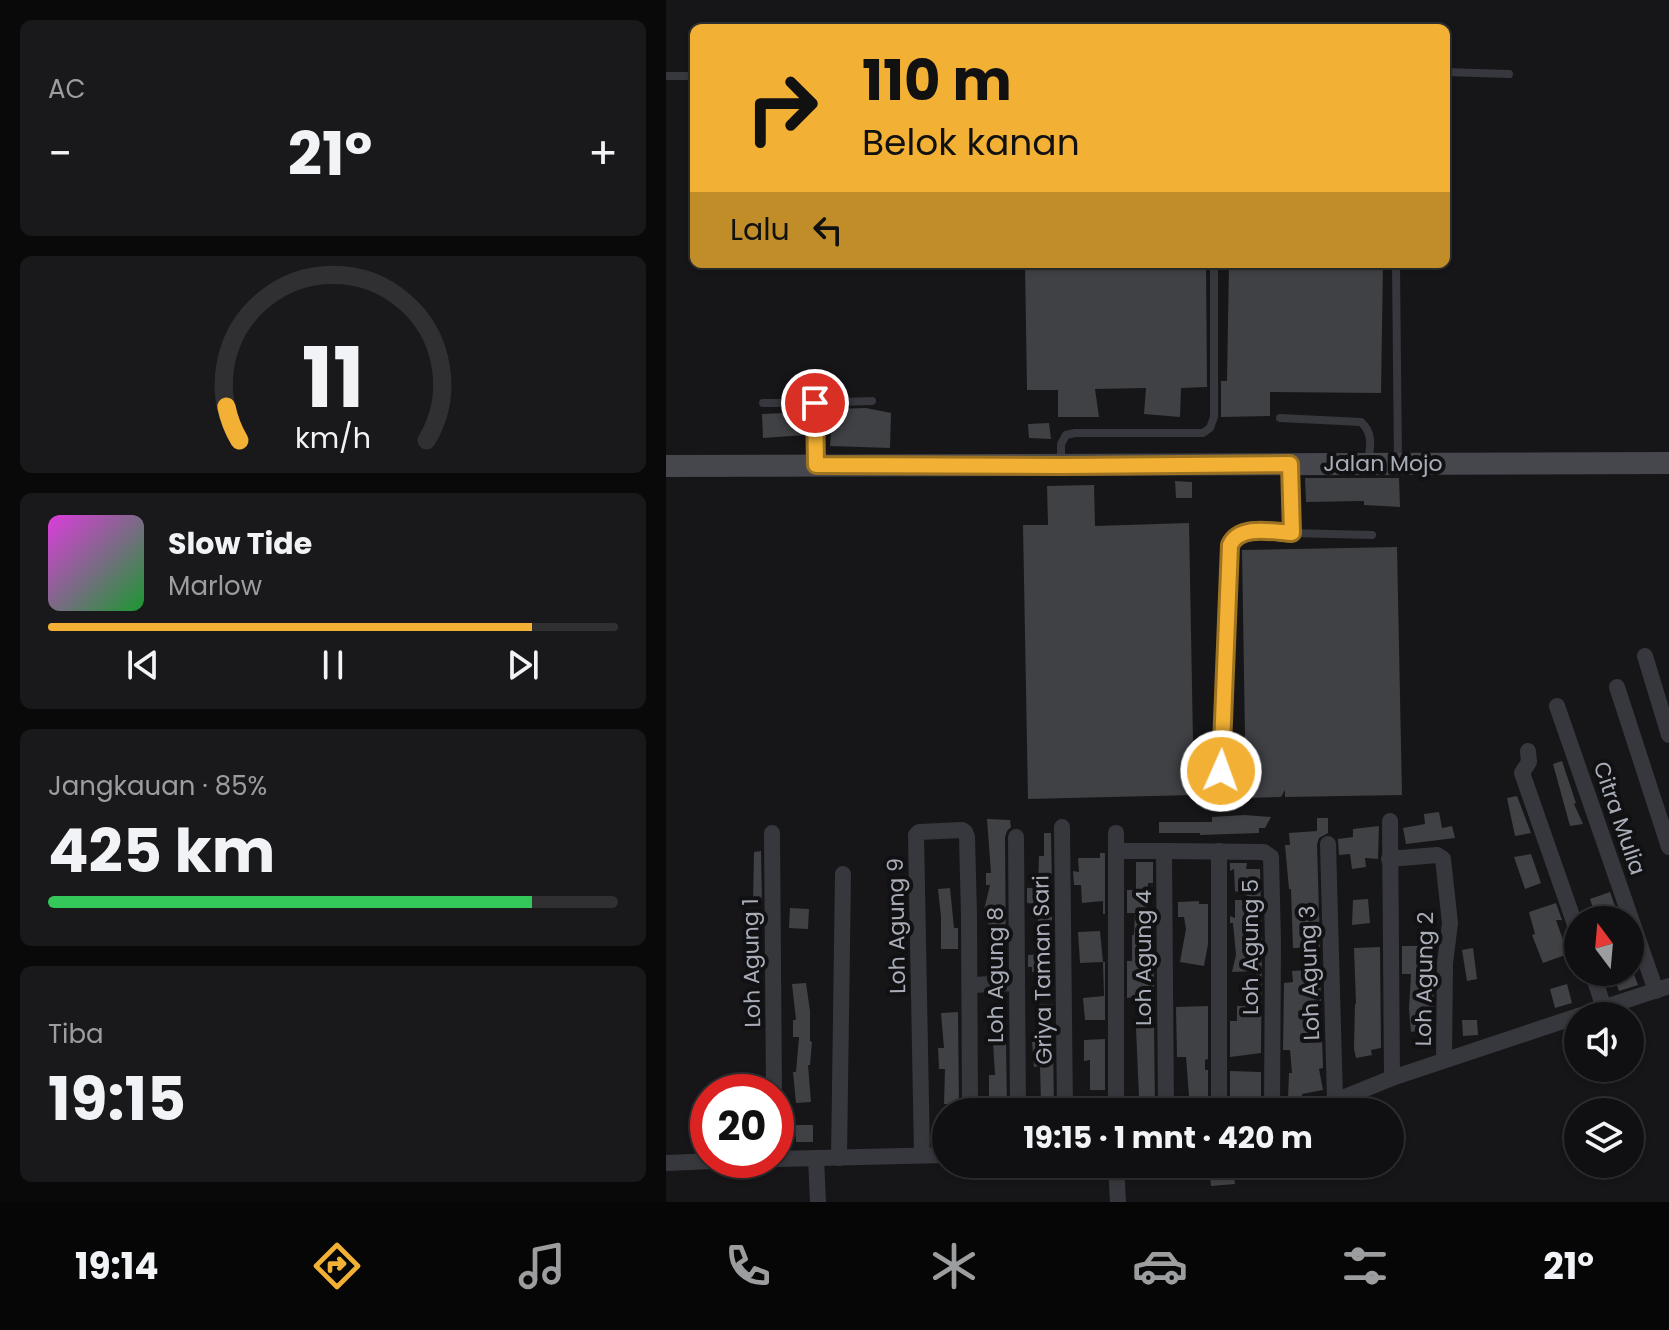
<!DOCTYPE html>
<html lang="id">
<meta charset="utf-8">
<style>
body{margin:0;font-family:Poppins,sans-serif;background:#19191b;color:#f1f3f6;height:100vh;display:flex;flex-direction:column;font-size:30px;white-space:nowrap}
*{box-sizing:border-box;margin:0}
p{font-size:26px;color:#9c9d9f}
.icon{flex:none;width:44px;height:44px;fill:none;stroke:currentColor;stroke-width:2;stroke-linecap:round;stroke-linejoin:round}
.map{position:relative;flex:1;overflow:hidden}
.sheet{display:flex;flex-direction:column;gap:20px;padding:20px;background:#09090a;width:666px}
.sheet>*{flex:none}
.guide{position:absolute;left:24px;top:24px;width:760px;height:244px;border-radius:12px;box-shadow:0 2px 6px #0004,0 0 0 2px #303032;background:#f2b134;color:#111;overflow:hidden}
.needle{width:52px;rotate:344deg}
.controls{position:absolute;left:898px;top:906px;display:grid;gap:16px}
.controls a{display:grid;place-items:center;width:80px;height:80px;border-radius:50%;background:#101012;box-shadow:0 2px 6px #0004,0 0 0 2px #303032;font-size:40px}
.speed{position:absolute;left:24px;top:1074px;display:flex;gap:16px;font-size:40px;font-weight:700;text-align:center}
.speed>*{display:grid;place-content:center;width:104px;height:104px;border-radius:50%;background:#101012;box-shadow:0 2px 6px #0004,0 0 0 2px #303032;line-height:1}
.speed .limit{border:12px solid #d22;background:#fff;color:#111}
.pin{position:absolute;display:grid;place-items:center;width:68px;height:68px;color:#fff;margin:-34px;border:4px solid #fff;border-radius:50%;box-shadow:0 2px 8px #0007}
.me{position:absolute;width:88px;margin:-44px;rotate:2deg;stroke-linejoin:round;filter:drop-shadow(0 0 6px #0008)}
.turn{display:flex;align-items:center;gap:28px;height:168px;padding:0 40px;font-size:36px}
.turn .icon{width:104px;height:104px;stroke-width:2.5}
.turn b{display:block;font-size:56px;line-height:68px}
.then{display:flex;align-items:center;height:76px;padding:0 40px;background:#0003;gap:16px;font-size:30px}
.big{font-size:60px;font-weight:700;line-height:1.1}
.sheet .tile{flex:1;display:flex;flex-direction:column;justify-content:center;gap:12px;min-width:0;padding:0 28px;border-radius:12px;background:#19191b}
.sheet .dial{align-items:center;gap:0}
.dial svg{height:208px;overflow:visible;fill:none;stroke:#303032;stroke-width:7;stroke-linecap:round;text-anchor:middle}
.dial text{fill:#f1f3f6;stroke:none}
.song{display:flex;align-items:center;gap:24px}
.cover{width:96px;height:96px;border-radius:12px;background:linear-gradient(135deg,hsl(300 70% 55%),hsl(130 70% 35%))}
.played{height:8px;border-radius:4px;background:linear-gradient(90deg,#f2b134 85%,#303032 85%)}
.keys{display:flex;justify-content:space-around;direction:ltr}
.heat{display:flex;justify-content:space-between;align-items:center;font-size:44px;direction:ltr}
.charge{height:12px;border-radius:6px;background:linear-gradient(90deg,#34c759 85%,#303032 0)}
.trip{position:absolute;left:266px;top:1098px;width:472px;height:80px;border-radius:40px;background:#101012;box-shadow:0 2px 6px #0004,0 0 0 2px #303032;font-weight:700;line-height:80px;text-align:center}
.tabs{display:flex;height:128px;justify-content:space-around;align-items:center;background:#060607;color:#9c9d9f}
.tabs .icon{width:56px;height:56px}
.tabs .selected{color:#f2b134}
.tabs b{font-size:36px;color:#f1f3f6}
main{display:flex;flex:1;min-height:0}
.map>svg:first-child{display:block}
.building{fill:#404145}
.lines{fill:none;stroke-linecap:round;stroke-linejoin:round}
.lane{stroke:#37383d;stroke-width:8}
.street{stroke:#37383d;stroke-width:16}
.secondary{stroke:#45474d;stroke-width:22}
.route-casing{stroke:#9d7322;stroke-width:20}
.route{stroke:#f2b134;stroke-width:14}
.labels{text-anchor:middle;stroke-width:8;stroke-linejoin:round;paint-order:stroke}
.street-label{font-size:22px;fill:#a8adb8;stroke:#111113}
</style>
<main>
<section class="sheet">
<div class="tile"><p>AC</p>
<div class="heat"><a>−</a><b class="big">21°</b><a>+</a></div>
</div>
<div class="tile dial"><svg viewBox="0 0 100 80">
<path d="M14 69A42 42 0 1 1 86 69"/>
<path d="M14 69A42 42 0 0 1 9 56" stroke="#f2b134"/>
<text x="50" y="56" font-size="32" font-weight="700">11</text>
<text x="50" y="72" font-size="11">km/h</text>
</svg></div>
<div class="tile">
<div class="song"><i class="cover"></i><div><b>Slow Tide</b><p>Marlow</p></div></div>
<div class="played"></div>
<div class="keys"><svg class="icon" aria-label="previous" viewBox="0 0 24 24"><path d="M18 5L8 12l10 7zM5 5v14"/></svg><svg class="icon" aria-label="pause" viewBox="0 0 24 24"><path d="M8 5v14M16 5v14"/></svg><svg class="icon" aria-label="next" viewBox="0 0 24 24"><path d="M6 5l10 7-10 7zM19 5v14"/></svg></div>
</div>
<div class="tile"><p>Jangkauan · 85%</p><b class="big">425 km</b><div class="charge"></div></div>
<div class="tile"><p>Tiba</p><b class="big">19:15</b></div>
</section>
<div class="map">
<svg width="1003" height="1202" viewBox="0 0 1003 1202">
<rect width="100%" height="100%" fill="#161618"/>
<g class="building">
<path d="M359,264H540L541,387L515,388L514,417L478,414L480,388L429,389L433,417H392V390H361Z"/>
<path d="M563,264H717L715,393L604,392V416L555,417V381H561Z"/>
<path d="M200,408L225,413L224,448L164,446L167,409Z"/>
<path d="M139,412L140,435L97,438L96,414Z"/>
<path d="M383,423L385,439L363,438L362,424Z"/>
<path d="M639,478H733L734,507L698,505V501L640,502Z"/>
<path d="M509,481L526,482V498H510Z"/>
<path d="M428,485L429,526L523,523L528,795L362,799L357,525H382L381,486Z"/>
<path d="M731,547L736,795L619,797V790L615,797L580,798L576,550Z"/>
<path d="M896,761L910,803L908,804L917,824L904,826L887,764Z"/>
<path d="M851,796L865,833L849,836L841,798Z"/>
<path d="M773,812L776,828L786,826L789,838L740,844L737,828L759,824L758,814Z"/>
<path d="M578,815L605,817L599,828H593V833L534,835V833H493V822H546V817Z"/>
<path d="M651,818H662V833L653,838L651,844L654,947L627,948L625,889H623L619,845H624L623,833L651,831Z"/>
<path d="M321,819L344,820L345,827L341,831L339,837L340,968H327L322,919L319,920L318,910L324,885H320V873H325Z"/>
<path d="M713,826L712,859L699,858L700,867L686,869L684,854L673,855L672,839L687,837V829Z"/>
<path d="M378,833H385L386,885H380L383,917H386V937H372V904L361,903V888H372L373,856H378Z"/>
<path d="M95,851L96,903H87L88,852Z"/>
<path d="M434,853H439V914H437V901L416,903L415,885H408L407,871L413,872L412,858H434Z"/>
<path d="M865,854L875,883L859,889L848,857Z"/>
<path d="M470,862H487V883H482V920L488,919V935L479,936V960H481V962L488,961V994L461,998V961H466V935H468L469,913H461V890H470Z"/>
<path d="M564,863H581L580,869H594L596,942L595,1053L564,1057V1021H571V1006H592L590,971L566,972L570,955L567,923H564V916L569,918V900H592L569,891L568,869L564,871Z"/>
<path d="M284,888L288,928H292V949H275V917L272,889Z"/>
<path d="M944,892L954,920H931L924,899Z"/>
<path d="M702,899L704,923L686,925L687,900Z"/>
<path d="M533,901V904H542V944L538,966L514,962L520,929L518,917H512V902Z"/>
<path d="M890,903L896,920H890L902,954L877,963L866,935L869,934L863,912Z"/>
<path d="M124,908L143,909L142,929L123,928Z"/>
<path d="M434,931L437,962L414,963L412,932Z"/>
<path d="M96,946V967H87L85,947Z"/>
<path d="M736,946H761L762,961L768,960L767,1028L745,1032L743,1009L745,974H736Z"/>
<path d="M714,947L715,1048L705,1050L706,1055L690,1058L688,1049L689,1004H690L688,948Z"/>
<path d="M807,948L811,979L801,981L796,950Z"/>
<path d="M380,954L381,971L366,972V967H362V955Z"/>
<path d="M437,962H439V1020H419L417,998L438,996Z"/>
<path d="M654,969L657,1068L653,1069L657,1090L636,1094V1098L622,1099L623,1073H626L624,1050H617L618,983L627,982L626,971Z"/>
<path d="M946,972H967L972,985L953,991Z"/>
<path d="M140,983L144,1011V1041L146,1042L144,1065H142L145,1102L130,1103L127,1072H130L133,1037H127V1020H130L126,984Z"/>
<path d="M901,984L906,1003L889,1008L884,989Z"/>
<rect x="373" y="1004" width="14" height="16"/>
<path d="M335,1005L336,1031H322V1009Z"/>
<path d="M542,1006V1059L539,1060V1070H542V1112H519L518,1096H523L520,1057H511L510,1007Z"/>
<path d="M292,1012L293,1104H278L279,1069H273L272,1048H278L275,1013Z"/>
<path d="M796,1020H811L812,1035L797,1036Z"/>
<path d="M481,1022H488L489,1112H470V1097H473L470,1028H482Z"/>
<path d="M439,1039V1090H424V1060L418,1061V1040Z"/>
<path d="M340,1041L341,1112H329L328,1097H323V1075H329L327,1042Z"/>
<path d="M387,1041L388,1111H385L384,1102H375L374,1066L368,1067L366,1042Z"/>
<path d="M564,1071L595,1072V1112H564Z"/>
<path d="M129,1125H147V1142H130Z"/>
<path d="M543,1164H567L569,1184L545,1186Z"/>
</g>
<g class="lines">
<g class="lane">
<path d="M780,72L843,74"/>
<path d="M0,76H28"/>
<path d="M730,264L732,463"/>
<path d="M97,403H149L150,464"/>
<path d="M149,403L206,401"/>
<path d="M614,418L695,422C708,434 704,447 702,463"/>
<path d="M395,461V444L400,435L409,433H537L544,428L548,417V264"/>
<path d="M624,465L626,533"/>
<path d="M555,771L563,553C564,541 567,537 578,532L706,535"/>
</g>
<g class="street">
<path d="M979,656L1003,735"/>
<path d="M951,687L1003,847"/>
<path d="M891,706L990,991"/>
<path d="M862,751L863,762L856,773L912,933"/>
<path d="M724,821L726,1078"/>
<path d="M396,827L399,1112"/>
<path d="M106,833L108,1092"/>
<path d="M350,837L352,1112"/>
<path d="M662,844L669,1100"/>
<path d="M450,851H498L500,1112"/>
<path d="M498,851L598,852L605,857L607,942L606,1112"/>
<path d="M553,851V1112"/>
<path d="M723,859L771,855L777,859L784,923L779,963L778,1060"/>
<path d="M926,972L938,1008"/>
<path d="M304,985L351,983"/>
<path d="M912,1016L1003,986"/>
<path d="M450,1112V833"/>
<path d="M642,1112L726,1078L912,1016"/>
<path d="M256,1155L250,835L253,832L296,830L299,832L301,837L303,915L304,1112"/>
<path d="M150,1158L152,1202"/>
<path d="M173,1158L177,874"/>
<path d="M110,1159L280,1155"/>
<path d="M0,1163L72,1160"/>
<path d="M450,1164L452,1202"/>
</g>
<path class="secondary" d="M0,466L1003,463"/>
</g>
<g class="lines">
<defs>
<path id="route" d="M149,403L150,465L395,466L624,464L626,533C607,532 574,524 564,545L555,771"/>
</defs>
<use href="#route" class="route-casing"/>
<use href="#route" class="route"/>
</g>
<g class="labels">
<g class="street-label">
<text x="717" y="471">Jalan Mojo</text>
<text transform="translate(954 818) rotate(71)" y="8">Citra Mulia</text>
<text transform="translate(230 926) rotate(-91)" y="8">Loh Agung 9</text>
<text transform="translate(584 947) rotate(-90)" y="8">Loh Agung 5</text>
<text transform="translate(477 958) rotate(-90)" y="8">Loh Agung 4</text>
<text transform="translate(85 963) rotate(-91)" y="8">Loh Agung 1</text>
<text transform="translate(376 970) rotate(-91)" y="8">Griya Taman Sari</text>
<text transform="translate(643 973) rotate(-92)" y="8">Loh Agung 3</text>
<text transform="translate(329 975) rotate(-90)" y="8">Loh Agung 8</text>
<text transform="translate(758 979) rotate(-89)" y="8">Loh Agung 2</text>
</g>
</g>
</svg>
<div class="controls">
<a><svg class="needle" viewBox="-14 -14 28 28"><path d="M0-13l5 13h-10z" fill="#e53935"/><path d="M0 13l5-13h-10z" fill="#9c9d9f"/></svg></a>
<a><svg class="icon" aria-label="sound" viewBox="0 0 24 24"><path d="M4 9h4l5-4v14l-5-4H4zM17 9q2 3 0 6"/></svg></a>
<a><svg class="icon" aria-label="layers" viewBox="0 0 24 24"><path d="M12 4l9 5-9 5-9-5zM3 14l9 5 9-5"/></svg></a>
</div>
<div class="speed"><div class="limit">20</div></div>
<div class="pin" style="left:149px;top:403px;background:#d93025"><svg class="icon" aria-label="arrive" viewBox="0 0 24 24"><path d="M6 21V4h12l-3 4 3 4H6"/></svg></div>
<svg class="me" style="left:555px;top:771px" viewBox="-20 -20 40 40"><circle r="17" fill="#f2b134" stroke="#fff" stroke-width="3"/><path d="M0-11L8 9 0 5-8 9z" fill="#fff"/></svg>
<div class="trip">19:15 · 1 mnt · 420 m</div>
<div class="guide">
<div class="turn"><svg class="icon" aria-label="right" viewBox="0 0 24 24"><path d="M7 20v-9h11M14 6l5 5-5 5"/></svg><div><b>110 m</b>Belok kanan</div></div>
<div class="then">Lalu<svg class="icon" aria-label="left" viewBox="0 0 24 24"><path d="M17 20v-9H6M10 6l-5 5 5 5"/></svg></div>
</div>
</div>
</main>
<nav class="tabs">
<b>19:14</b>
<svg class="icon selected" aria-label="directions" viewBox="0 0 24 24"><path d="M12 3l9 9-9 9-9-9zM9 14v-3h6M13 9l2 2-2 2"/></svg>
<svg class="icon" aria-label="music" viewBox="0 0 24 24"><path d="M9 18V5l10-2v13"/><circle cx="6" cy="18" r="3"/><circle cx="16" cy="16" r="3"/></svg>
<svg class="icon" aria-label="phone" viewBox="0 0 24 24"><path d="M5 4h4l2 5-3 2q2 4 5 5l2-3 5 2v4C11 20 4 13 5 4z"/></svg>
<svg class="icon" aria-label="climate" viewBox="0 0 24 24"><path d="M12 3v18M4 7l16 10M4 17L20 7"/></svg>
<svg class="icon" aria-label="car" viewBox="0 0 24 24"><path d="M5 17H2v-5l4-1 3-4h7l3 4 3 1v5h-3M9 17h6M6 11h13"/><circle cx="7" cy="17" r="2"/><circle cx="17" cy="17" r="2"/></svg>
<svg class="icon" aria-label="filters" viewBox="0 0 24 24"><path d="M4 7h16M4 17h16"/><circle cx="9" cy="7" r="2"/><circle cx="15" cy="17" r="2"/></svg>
<b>21°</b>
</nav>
